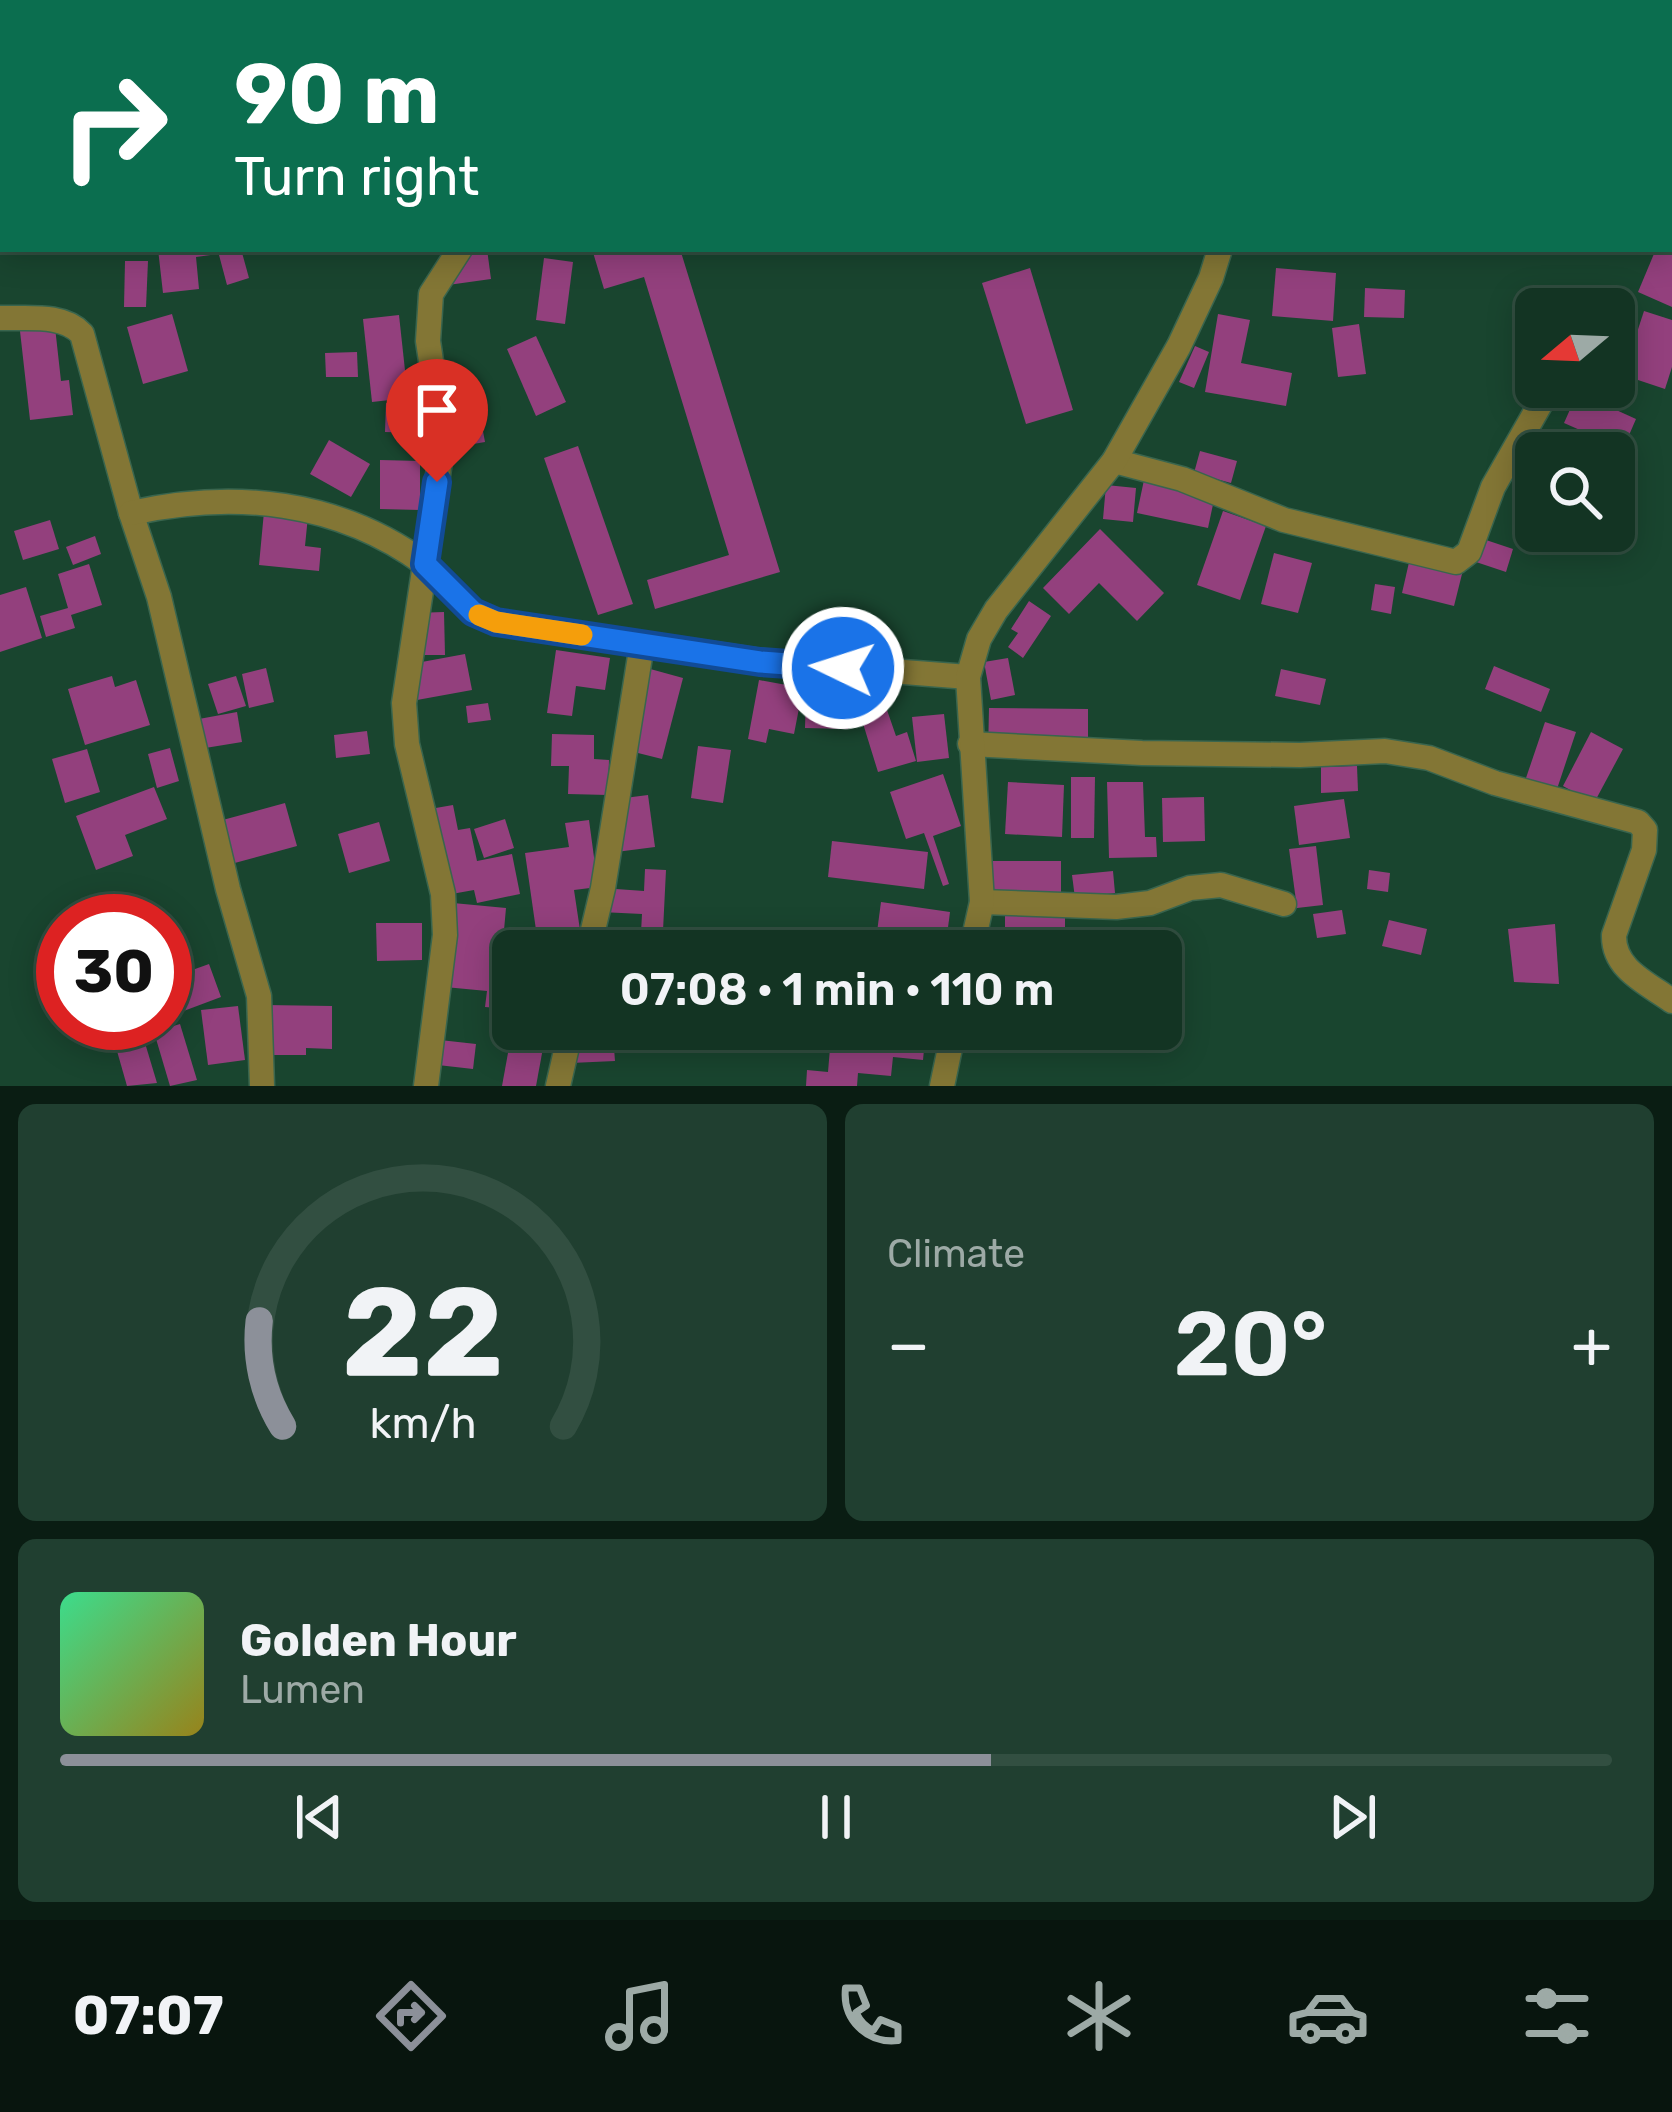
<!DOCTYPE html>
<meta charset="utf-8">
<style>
body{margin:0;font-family:Rubik,sans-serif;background:#203f30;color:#f1f3f6;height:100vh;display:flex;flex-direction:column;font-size:45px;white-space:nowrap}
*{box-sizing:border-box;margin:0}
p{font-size:39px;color:#9daaa6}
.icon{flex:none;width:66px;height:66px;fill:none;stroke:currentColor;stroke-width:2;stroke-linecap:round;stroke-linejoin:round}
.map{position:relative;height:1086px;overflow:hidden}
.details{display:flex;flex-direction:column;gap:18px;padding:18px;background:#0a1d13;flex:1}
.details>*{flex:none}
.guide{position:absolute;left:0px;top:0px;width:1674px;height:252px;box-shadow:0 6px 30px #0003,0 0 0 3px #324f41;background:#0b6e4f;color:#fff;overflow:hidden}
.needle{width:78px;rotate:251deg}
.tools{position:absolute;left:1515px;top:288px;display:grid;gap:24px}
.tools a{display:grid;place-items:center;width:120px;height:120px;border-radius:18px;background:#133423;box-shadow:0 6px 30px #0003,0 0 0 3px #324f41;font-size:60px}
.speed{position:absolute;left:36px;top:894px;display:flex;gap:24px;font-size:60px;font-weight:700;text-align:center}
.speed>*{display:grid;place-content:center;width:156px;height:156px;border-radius:50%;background:#133423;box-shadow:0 6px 30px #0003,0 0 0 3px #324f41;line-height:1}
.speed .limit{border:18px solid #d22;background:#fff;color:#111}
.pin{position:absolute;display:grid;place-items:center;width:102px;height:102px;color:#fff;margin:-123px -51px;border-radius:50% 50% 50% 0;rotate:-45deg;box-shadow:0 0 12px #0007}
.pin .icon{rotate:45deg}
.me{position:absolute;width:132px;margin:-66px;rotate:274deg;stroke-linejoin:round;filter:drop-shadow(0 0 9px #0008)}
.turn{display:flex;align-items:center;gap:42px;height:252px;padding:0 36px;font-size:54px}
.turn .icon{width:156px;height:156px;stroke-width:2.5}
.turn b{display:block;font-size:84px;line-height:102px}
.big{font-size:90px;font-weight:600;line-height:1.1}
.details .card{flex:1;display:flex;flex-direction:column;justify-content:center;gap:18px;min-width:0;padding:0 42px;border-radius:18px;background:#203f30}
.details .dial{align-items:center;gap:0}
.dial svg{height:312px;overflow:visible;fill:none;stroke:#324f41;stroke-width:7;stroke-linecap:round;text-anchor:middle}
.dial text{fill:#f1f3f6;stroke:none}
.song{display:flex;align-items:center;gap:36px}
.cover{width:144px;height:144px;border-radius:18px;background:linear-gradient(135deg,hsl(150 70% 55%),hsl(50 70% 35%))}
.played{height:12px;border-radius:6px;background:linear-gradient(90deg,#8c9099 60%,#324f41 60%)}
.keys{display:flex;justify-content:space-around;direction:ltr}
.heat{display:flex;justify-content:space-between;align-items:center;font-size:66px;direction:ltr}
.details .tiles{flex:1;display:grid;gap:18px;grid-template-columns:1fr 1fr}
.card:last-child{grid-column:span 2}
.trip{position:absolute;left:492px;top:930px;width:690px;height:120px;border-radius:18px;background:#133423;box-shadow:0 6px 30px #0003,0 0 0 3px #324f41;font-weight:600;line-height:120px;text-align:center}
.dock{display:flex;height:192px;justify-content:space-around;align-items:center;background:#08150e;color:#9daaa6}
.dock .icon{width:84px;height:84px}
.dock .current{color:#8c9099}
.dock b{font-size:54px;color:#f1f3f6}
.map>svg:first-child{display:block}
.building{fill:#93407d}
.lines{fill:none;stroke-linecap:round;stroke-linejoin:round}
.street-casing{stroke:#39654e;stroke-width:27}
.street{stroke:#837635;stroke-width:24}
.route-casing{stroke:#114b97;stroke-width:30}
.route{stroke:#1a73e8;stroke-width:21}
.slow{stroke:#f59e0b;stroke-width:21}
</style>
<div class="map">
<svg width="1672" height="1086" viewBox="0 0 1672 1086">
<rect width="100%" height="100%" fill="#19452f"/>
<g class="building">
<path d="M158,249H218V254L196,257L199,289L163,293Z"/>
<path d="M241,249L249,278L227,285L219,255Z"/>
<path d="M473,249H487L491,279L448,285L444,253Z"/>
<path d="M592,249H680L780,572L655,609L647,580L729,555L644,277L604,289Z"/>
<path d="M1656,249H1672V307L1638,292Z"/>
<path d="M544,258L573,262L565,324L536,320Z"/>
<path d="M125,261H148L146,307H124Z"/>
<path d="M1030,268L1073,410L1026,424L982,283Z"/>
<path d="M1276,268L1336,273L1333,321L1272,316Z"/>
<path d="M1365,288L1405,290L1404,318L1364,317Z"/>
<path d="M1644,311L1672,320V367L1665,389L1623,375Z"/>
<path d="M172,314L188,371L143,384L127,327Z"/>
<path d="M1218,314L1250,320L1241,363L1292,373L1286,406L1205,392Z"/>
<path d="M399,315L408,398L372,402L363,319Z"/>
<path d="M1359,324L1366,374L1338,377L1332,328Z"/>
<path d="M55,327L61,381L69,380L73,415L30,420L20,331Z"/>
<path d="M536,336L566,402L536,416L507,349Z"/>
<path d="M1195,346L1209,352L1194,388L1179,382Z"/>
<path d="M357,352L358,377H326L325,353Z"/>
<path d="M473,382L479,413L466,417L480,415L485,442L450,448L443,388Z"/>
<path d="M1580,387H1611L1603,404L1636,419L1623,449L1564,423Z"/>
<path d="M386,403L417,404L416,433L385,432Z"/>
<path d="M1530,426L1580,453H1536V465L1515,454Z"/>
<path d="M329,440L370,464L351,497L310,474Z"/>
<path d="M578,446L633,604L598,615L544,458Z"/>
<path d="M1200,451L1237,461L1231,483L1194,473Z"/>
<path d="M380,460L420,461V510L380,509Z"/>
<path d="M1144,480L1215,495L1208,528L1137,513Z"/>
<path d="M1106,485L1136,488L1133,522L1103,519Z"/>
<path d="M265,501L309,506L305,546L321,548L319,571L259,565Z"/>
<path d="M1223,511L1266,526L1240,600L1197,585Z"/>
<path d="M50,520L59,549L23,560L14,531Z"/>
<path d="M1100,529L1164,593L1137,621L1099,583L1069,614L1043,588Z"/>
<path d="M95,536L101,554L73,565L66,547Z"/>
<path d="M1474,536L1513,549L1506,572L1467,559Z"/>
<path d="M1274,553L1312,563L1298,613L1261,604Z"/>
<path d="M1410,558L1463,570L1454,606L1402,593Z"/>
<path d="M89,564L102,605L71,615L75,628L46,637L40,616L68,608L58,574Z"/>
<path d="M1375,584L1395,587L1391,614L1371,610Z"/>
<path d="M26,587L42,638L0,652V595Z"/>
<path d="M1029,601L1051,616L1023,658L1008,647L1018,633L1011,629Z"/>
<path d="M444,612L445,655H415L414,613Z"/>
<path d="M556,650L610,658L605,690L576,686L572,716L547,713Z"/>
<path d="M465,654L472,690L417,700L411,664Z"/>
<path d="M1008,658L1015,695L991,700L984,662Z"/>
<path d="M1494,666L1550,689L1541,712L1485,689Z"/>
<path d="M643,667L683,678L662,759L622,749Z"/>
<path d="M266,668L274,702L249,708L242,674Z"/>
<path d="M1281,669L1326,679L1320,705L1275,696Z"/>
<path d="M112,676L115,687L136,680L150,725L85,745L68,689Z"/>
<path d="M236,676L246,706L218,714L208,684Z"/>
<path d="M759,680L803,688L794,734L769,729L766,743L748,739Z"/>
<path d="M806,694L848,695V729L805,728Z"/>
<path d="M488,703L491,720L468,723L466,706Z"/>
<path d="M989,708L1088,709V737H1067L1066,761H1050L1049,753H988Z"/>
<path d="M887,710L896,736L907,732L916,761L878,772L861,717Z"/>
<path d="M237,712L242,742L193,750L188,721Z"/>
<path d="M944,714L949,758L917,762L912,717Z"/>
<path d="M1545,722L1576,732L1557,789L1526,778Z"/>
<path d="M367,731L370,754L336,758L334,735Z"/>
<path d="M1591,732L1623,749L1594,803L1563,786Z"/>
<path d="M552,734L594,735V759L609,760L608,795L568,794L569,766H551Z"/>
<path d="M698,746L731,750L723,803L691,798Z"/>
<path d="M170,748L179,781L157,788L148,754Z"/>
<path d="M87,749L100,792L65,803L52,759Z"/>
<path d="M1357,766L1358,791L1321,793V767Z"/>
<path d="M943,774L961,826L933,836L949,884L943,886L924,833L906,839L890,792Z"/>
<path d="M1071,777H1095L1094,838H1071Z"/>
<path d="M1008,782L1064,785L1062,837L1005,834Z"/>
<path d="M1107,782H1143L1145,837H1156L1157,857L1109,858Z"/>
<path d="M154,787L167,819L125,835L133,856L96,870L76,816Z"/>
<path d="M648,795L655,847L616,852L609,800Z"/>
<path d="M1204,797L1205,841L1163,842L1162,798Z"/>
<path d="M1344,799L1350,838L1299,845L1294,806Z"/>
<path d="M285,803L297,846L231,864L219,821Z"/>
<path d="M453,805L458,830L470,828L477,861L512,854L520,894L477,903L474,890L446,895L430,809Z"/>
<path d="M505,819L514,848L484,858L474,829Z"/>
<path d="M589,820L598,887L574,890L580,930L555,934L558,951H539L525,853L569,847L565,823Z"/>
<path d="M379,822L390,861L349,873L338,834Z"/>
<path d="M832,841L928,852L924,889L828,877Z"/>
<path d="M1316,846L1323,905L1297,908L1289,849Z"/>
<rect x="993" y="861" width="68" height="38"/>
<path d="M645,869L666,870L662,951H640L642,914L601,912L602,888L644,891Z"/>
<path d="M1369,870L1390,873L1388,892L1367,889Z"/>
<path d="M1113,871L1115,893L1075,898L1072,875Z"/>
<path d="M127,895L136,921H81L78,913Z"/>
<path d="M881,902L950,912L945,951L875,947Z"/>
<path d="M453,903L506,908L497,1008L485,1007L487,991L445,987Z"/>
<rect x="1005" y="904" width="60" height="47"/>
<path d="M1342,910L1346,934L1317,938L1313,914Z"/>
<path d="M1389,920L1427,929L1421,955L1382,946Z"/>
<path d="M376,923H422V960L377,961Z"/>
<path d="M1555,924L1559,984L1514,982L1508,929Z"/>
<path d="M209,964L221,997L165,1018V965L170,978Z"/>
<path d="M265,1005L332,1006V1049L306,1048V1055H265Z"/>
<path d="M238,1006L245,1060L208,1065L201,1010Z"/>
<path d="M180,1024L197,1080L170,1086L154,1032Z"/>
<path d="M569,1029H625L626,1048H614L615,1061L571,1063Z"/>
<path d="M849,1029H926L923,1060L893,1057L891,1076L858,1073L857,1086H806L807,1070L828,1072L830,1048L847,1050Z"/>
<path d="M431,1039L476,1044L473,1069L429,1064Z"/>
<path d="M510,1042L543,1048L536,1086H502Z"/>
<path d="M145,1043L157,1083L127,1086L117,1051Z"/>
</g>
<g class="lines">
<defs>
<g id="street">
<path d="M491,3L492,0"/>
<path d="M1235,3V0"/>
<path d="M460,249L431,294L428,341L443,441L425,564L473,612L496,622L761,661L968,677"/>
<path d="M0,318C27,319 63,313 82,334L131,513L159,597L228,889L259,996L262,1086"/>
<path d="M1614,335L1620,333"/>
<path d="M1114,461L1182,479L1284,520L1456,562L1469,552L1493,487L1550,387"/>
<path d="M131,513C234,490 338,500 425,564L404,703L407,744L443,894L445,935L426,1086"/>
<path d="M970,744L1142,753L1300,755L1385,751L1429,758L1495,783L1638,822L1645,830L1644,850L1614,935C1613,969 1647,983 1672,1001"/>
<path d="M982,902L1116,907L1150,903L1190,888L1221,885L1284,904"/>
<path d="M588,951L603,888L642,644"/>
<path d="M971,951L982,902L968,677L979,639L996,610L1114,461L1179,346L1211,278L1220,249"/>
<path d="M558,1086L571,1029"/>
<path d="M942,1086L954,1029"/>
</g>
</defs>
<use href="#street" class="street-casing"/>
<use href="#street" class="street"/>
</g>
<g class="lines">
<defs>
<path id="route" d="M437,482L425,564L473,612L496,622L760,662L843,668"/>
</defs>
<use href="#route" class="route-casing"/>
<use href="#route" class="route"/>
<path class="slow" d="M479,615L496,622L582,635"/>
</g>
</svg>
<div class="tools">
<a><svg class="needle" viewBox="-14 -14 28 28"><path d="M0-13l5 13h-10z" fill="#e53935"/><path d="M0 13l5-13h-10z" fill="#9daaa6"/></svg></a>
<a><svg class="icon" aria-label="search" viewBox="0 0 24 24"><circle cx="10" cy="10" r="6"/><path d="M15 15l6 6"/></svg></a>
</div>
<div class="speed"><div class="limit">30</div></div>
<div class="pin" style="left:437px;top:482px;background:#d93025"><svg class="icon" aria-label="arrive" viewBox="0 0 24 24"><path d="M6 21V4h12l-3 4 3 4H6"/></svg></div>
<svg class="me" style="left:843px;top:668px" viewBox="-20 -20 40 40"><circle r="17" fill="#1a73e8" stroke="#fff" stroke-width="3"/><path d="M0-11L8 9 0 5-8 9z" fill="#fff"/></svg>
<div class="trip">07:08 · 1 min · 110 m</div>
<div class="guide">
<div class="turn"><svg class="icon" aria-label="right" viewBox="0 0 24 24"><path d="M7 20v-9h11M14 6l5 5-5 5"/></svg><div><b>90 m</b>Turn right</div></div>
</div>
</div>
<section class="details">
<div class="tiles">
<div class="card dial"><svg viewBox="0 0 100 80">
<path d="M14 69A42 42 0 1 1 86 69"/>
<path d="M14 69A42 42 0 0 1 8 42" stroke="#8c9099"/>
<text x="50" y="56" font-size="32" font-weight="700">22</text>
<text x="50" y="72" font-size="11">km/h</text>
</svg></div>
<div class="card"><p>Climate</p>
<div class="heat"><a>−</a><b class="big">20°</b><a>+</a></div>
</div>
<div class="card">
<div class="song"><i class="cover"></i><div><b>Golden Hour</b><p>Lumen</p></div></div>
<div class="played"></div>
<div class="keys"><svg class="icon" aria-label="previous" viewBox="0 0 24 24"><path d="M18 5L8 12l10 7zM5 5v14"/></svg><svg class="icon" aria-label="pause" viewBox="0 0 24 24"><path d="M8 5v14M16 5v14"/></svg><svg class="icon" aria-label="next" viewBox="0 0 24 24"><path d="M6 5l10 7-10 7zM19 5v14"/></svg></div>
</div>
</div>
</section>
<nav class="dock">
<b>07:07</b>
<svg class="icon current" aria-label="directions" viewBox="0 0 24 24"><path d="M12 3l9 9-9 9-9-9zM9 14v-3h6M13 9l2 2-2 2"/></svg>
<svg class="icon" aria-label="music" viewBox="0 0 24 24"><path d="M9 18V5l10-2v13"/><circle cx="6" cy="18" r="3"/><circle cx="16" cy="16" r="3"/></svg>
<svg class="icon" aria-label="phone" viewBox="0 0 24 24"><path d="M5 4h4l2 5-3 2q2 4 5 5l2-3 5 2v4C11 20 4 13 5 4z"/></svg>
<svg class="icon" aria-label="climate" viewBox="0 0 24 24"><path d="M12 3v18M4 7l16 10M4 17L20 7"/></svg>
<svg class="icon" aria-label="car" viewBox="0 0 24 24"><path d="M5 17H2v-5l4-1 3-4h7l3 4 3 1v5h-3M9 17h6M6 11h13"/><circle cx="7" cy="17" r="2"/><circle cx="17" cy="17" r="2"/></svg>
<svg class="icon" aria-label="filters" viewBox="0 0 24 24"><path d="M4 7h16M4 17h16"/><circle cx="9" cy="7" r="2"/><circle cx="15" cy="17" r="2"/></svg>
</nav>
